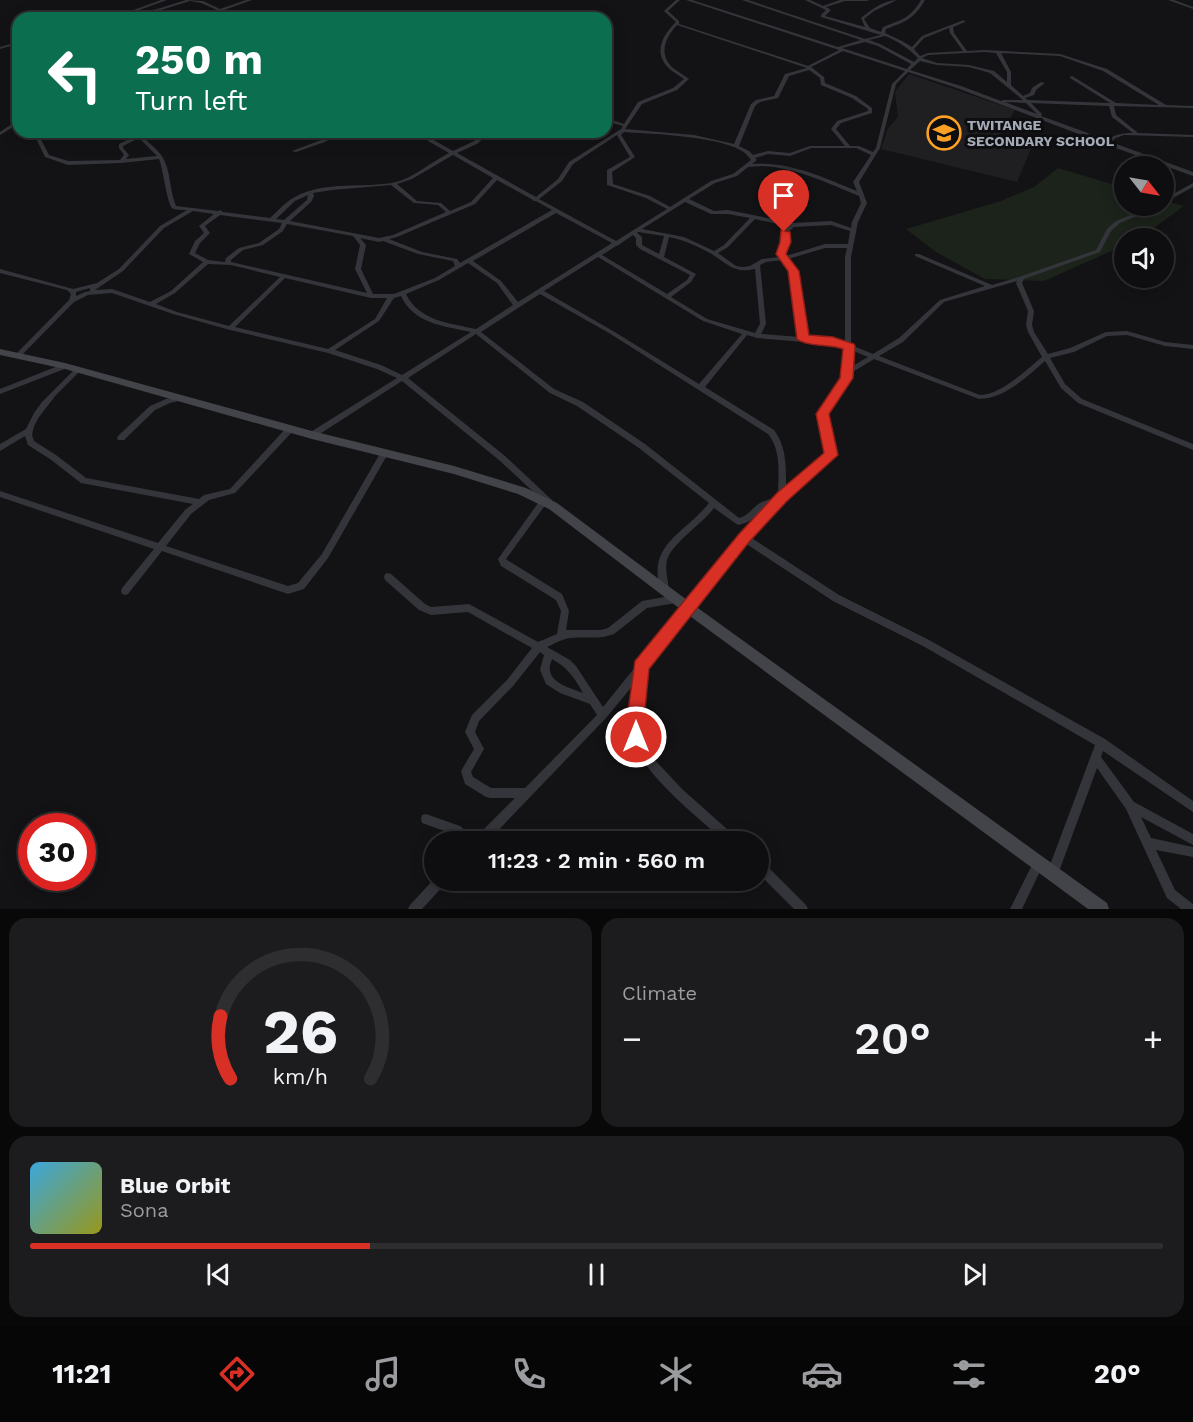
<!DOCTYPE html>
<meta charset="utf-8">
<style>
body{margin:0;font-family:"Work Sans",sans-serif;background:#1c1c1e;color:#f1f3f6;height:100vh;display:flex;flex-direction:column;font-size:22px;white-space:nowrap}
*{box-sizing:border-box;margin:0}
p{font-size:20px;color:#9b9c9f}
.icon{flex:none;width:33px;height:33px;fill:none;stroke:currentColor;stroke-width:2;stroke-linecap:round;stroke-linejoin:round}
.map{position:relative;height:909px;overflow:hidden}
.side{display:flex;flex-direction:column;gap:9px;padding:9px;background:#080809;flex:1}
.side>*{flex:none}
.hud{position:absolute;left:12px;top:12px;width:600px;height:126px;border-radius:18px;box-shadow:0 3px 15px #0003,0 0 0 2px #2e2e30;background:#0b6e4f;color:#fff;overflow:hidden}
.needle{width:39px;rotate:121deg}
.fabs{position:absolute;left:1114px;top:156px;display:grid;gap:12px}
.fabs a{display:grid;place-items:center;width:60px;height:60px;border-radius:50%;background:#0e0e10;box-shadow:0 3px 15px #0003,0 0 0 2px #2e2e30;font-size:30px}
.speed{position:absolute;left:18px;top:813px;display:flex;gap:12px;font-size:30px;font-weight:700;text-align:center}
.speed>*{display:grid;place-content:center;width:78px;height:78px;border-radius:50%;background:#0e0e10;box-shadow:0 3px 15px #0003,0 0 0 2px #2e2e30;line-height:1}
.speed .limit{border:9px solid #d22;background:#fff;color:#111}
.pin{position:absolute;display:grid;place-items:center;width:51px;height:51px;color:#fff;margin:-62px -26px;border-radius:50% 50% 50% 0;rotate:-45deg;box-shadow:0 0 6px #0007}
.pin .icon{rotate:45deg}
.me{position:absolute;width:66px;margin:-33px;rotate:0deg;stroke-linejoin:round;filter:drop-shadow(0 0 4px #0008)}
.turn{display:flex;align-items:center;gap:21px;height:126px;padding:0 24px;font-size:27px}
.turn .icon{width:78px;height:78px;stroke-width:2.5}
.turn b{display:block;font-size:42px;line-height:51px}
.big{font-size:45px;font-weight:600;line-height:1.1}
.side .tile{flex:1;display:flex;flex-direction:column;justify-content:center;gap:9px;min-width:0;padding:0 21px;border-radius:18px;background:#1c1c1e}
.side .dial{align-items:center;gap:0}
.dial svg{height:156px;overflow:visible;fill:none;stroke:#2e2e30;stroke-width:7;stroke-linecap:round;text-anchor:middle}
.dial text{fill:#f1f3f6;stroke:none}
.song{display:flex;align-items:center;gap:18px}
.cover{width:72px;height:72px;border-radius:9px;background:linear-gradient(135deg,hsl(200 70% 55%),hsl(60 70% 35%))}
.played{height:6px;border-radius:3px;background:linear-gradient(90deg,#d93025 30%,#2e2e30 30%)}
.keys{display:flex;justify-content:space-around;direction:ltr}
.heat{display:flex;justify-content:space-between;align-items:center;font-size:33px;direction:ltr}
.side .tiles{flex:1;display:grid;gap:9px;grid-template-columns:1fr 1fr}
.tile:last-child{grid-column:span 2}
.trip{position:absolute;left:424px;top:831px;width:345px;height:60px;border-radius:30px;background:#0e0e10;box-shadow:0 3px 15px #0003,0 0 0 2px #2e2e30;font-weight:600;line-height:60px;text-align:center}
.menu{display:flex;height:96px;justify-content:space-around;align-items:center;background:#060606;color:#9b9c9f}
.menu .icon{width:42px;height:42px}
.menu .active{color:#d93025}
.menu b{font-size:27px;color:#f1f3f6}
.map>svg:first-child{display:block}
.built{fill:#1f1f22}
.green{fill:#1b231b}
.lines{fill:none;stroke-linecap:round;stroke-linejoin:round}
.street{fill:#34353a;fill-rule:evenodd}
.secondary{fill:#42444a;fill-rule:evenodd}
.route{fill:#d93025;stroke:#8d1f18;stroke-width:1.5}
.labels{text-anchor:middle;stroke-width:6;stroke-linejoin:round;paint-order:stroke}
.far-poi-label{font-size:14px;font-weight:bold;fill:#a4abb6;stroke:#0e0e10;text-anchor:start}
</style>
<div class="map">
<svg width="1193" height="909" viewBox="0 0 1193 909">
<rect width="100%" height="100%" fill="#131315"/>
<path class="built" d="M909,74L1015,110L999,138L1032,146L1017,182L881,149L888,128L898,117L895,92Z"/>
<path class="green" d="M1058,168L1125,188V206H1164V200L1184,206L1140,238H1125V245L1044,281L985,279L936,252L906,229L1001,201L1034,187Z"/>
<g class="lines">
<g class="street">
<path d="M161,0H167L131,13L128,12Z"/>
<path d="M186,0L203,1L220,9L246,0H252L202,18H196L217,10L201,3L190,1L158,11L117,18L114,17L157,9Z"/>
<path d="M676,0H680L668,11L679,21V24L808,66L839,50L686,0H692L838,47L861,40L742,0H748L865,39L881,35L821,17V15L826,10L805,0H810L823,6L840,0H869L867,1H845L826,7L831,10L825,16L865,27L861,18C871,10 884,0 897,0L874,11L864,19L870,28L881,32L883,27C901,20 911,18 921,0H925C914,19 905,22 886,29L885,33L902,41L912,47L922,36L964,20L965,22L953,27L954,33L967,51L984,50L1060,54L1107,69L1166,105L1193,106V108L1114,106L1116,115L1138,133L1193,135V137L1124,135L1116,138L1111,142L1193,172V176L1105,144L957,88L908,72L896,84L880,148L859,182L867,203L858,222L851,257V345L873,354L899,338L940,300L985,286L915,256V254H919L992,285L1019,277L1096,250L1107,229L1116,221L1153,206H1158V207L1120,223L1111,231L1100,252L1024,279L1022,283L1034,311L1032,325L1034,332L1048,354L1070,348L1106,332L1127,331L1165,342L1193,345V349L1165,346L1127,335L1107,336L1074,352L1050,358L1065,384L1082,399L1193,444V450L1078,403L1061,388L1045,361C1026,377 1005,399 979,399L874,359L851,373L847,384L827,414L834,456L833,458L785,499L750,537L839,595L929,640L1105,739L1193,801V812L1103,751L1101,757L1134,802L1193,834V845L1141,817L1151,838L1193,847V857L1156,850L1175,890L1193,904V909H1181L1167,898L1126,809L1097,768L1057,877L1053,879L1049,877L1047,873L1095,745L923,646L833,601L745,543L644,670L639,721L641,736L646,746L655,760L682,789L737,838L738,842H725C696,815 640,773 631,735C627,719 631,700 634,684L606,718L487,842H462L453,834L422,823L421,819L422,815L426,814L460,826L475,838L515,798H490L486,797L465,784L461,771L474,749L465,732L472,715L507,680L532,648L468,612L431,615L419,610L385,580L384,577L385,574L388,573L391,574L425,604L431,607L469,604L538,642L557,634L561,611L556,600L501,566L498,559L541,499L499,460L402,381L315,437H309L308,435L309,433L397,378L377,369L328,353L230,330L173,314L112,293L88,295L74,302L19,358H15L14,356L69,300L71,294L67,290L0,273V269L73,289L97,283L119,269L160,226L187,210C183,210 175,210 172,208C167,203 163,168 159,159L121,163L68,165L45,157L33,132H37L49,155L68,161L120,160L124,155L119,148V144L137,135L135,132H139C147,143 160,149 165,162C171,176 170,192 176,206L218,211L220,210L223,212L270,218C278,211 285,202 295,197C325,180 363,189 396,182C415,177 431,162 449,153L428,141L427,132H431L432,139L453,151L474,141L486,132H491L477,144L457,153L536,197L558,179L569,162L621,129L623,126L606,121V118L624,124L638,102L673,88L684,79C680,76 676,74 672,71C652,55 661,37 676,22L664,11ZM677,25L807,68L785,74L774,96L756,100L751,104L734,144L694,135L625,129L642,104L677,90L689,79C684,75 678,72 673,68C658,54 665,38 677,25ZM949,28L950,33L963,51L928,53L920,56L914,49L924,38ZM885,36C898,41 908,48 918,58L914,62L880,44L869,40ZM865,42L878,46L911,64L907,69L842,48ZM843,51L905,71L892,84L876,148L873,152L859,146H850L836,129L841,123L872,113V108L856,96L825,83L824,77L811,67ZM984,52L996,53L1007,72V82L994,71L969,65L937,63L922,58L928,55ZM1001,53L1060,56L1103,71L1159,105L1116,103L1072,76L1070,77V78L1110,103L1028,100L1025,98L1034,95L1036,90L1045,83L1041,82L1032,88L1030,93L1023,96L1011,85V72ZM920,61L937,65L969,67L990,73L1023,100H1003L1001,101L961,86L910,70ZM809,70L820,78L821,85L852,98L868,109V111L837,121L831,129L845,146H810L790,153L768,151L753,155L749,151L739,146L755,106L760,102L778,98L789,76ZM1005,102L1026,103L1037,114ZM1031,103L1109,106L1112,117L1133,133C1123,133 1115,134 1107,140L1041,116L1042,114ZM624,132C652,134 723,136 745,153C746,154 750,158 751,160L733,174L711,181L670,207L650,196L613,184L612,172L635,157L621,135ZM617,135L630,157L607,170V185L646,198L667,209L616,241L539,199L562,181L573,164ZM139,138L157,156L126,159L129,155L123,148V146ZM811,148H856L871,155L853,182L857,191C823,177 789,161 752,164L757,160L755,158L768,154L790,156ZM453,155L493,178L471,202L450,211L441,203L417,201L397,184L412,179ZM763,166C797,168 827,183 859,196L861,203L852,222L851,228L831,221L792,223L728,210L714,211L689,199L715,183L737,176L748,167ZM497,180L533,200V201H536L552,210L460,263L457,259L422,252L389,239L397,237L475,204ZM391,185L414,203L438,205L446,212L393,235L379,238L290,221L311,202L314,196L313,193L332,190ZM308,195L307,200L284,220L276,219L295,201ZM685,202L711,214H728L750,218L724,245L714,251L684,237L642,229ZM193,211L214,214L199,226L204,233L195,241L189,254L203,262L171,291L150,302L112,289L95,290L123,271L164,228ZM556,213L612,243L518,302L501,281L473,261ZM220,215L282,223L279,229L259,243L239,248L226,258L225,262L208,260L195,253L200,243L210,233L205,226ZM755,219L788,226L781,233L782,242L778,254L780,257L762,259L750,266L743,267L736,266L718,253L728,247ZM287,224L353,236L360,245L355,269L367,293L231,262V260L243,250L263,245L283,231ZM831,225L850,231L848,244H825L786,256L784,254L788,242L787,233L794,227ZM638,232L664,236L659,254L642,245V237L637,233ZM633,235L636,238V245L640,249L690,275L687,280L667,294L602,255L616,246L619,245L620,244ZM669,237C684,240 697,246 710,253C727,263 733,274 755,269L760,324L755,333L707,319L671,297L691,282L696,274L664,257ZM360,238L379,242L383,241L418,254L453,261L455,266L435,278L394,294H373L361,269L366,245ZM825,248H847L845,257V343L839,341L806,338L797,271L788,259ZM598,257L703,321L742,334L699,384L613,331L544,291ZM783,260L791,271L800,337L761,334L766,324L760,265L766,262ZM468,263L497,283L513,305L476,329C449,323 419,321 406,294L439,280ZM208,264L231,265L280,277L229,326L177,312L156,304L175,293ZM285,278L371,298H387L375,319L328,349L235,327ZM1017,281L1016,283L1028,311L1026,325L1028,332L1042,357C1026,370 1001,395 980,395L879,356L903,342L944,302ZM90,288V291L85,292L76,296V292ZM540,294L609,333L768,434C782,451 778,475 778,496C773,499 765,500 760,503C752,508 748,516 739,518L645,444L583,402L554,389L481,332ZM401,296C414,324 444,326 471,332L402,375L381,365L335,350L379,321L394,298ZM476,334L550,393L577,406L639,448L709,503C685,534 644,545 662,593L665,594L668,593C670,582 664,572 667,560C672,543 702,524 714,508L738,525C752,523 758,512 769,506L741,536L603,707L576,666L570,660L547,647C554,644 562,639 570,638C587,636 597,640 614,634L647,608L676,603L679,602L680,599L679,596L676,595L642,601L608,628L601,630H566L569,611L562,594L507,560L506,559L546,504L549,505L552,504L553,502L552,500L505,456L408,378ZM747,335L757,338L838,345L845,348V372L841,383L819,414L826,455L786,489C786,468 787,447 774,430L705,387ZM851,350L868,357L851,367ZM540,652L544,655L540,670L546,684L560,693L590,704L597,715L525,788H491L473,777L471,772L484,749L475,732L479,721L513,686ZM552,659C568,668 574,677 583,693C573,689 550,683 550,670C549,666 551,663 552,659Z"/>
<path d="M1168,0H1174L1193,7V9Z"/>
<path d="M17,42H18V44L0,49V47Z"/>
<path d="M16,121H18V124L0,135V132Z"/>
<path d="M80,132H86L76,136L74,135Z"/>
<path d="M336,132H342L325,142L296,152L292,151L321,140Z"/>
<path d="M1193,183V187L1164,203V199Z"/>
<path d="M63,364H65L68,366L67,368L0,394V389Z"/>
<path d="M76,368H80L81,370L56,395L39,417L34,426L32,435L34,441L56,455L86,478L199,499L204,495L230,489L287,427H293L294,429L293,431L235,493L209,500L191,514L166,546L288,586L298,583L322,554L382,450L385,449L389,452L328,558L304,589L288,594L162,551L128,594L125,595L122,594L121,591L122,588L154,549L0,497V491L158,543L185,510L193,504L81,483L50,459L28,445L25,436L0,451V444L26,429L34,413L42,402Z"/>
<path d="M180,396L184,398L182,400L170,403L155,410L124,440H118L117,438L118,436L150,406L166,399Z"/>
<path d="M1039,858L1043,859L1044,863L1022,909H1010L1035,859Z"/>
<path d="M759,861L763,862L806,905L808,909H794L759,874Z"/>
<path d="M435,878V880H446L445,884L422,909H408L410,905Z"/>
</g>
<path class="secondary" d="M0,349L65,363L312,431L454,466L526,488L557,503L691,603L1107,903L1109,909H1088L683,611L549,509L518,494L454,474L312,439L65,369L0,355Z"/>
</g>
<path class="route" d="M781,230L790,232L791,242L786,254L799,271L809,335L833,337L854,344L855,346L853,378L829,414L838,455L787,501L749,542L649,669L644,719L645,737L643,744L636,746L630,744L627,719L635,661L739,534L777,493L824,453L816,414L840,378L843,349C830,344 807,347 797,339L788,271L776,254L780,242Z"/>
<defs>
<symbol id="school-ring" viewBox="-11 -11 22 22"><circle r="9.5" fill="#0e0e10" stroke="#fca124" stroke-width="1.5"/><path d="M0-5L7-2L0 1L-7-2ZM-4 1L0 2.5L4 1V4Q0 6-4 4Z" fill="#fca124"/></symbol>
</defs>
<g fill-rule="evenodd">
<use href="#school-ring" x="925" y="114" width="38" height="38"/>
</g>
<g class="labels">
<g class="far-poi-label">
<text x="967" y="130">TWITANGE<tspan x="967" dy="16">SECONDARY SCHOOL</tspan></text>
</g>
</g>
</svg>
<div class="fabs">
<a><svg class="needle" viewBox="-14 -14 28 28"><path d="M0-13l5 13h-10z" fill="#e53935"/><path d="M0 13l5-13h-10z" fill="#9b9c9f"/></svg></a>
<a><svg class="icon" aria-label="sound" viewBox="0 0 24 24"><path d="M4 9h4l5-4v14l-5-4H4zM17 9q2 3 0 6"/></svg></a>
</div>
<div class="speed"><div class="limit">30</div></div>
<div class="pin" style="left:784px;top:232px;background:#d93025"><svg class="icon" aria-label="arrive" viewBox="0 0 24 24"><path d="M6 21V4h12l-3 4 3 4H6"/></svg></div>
<svg class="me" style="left:636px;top:737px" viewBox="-20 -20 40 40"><circle r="17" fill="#d93025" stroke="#fff" stroke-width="3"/><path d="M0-11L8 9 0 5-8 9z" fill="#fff"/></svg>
<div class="trip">11:23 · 2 min · 560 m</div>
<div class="hud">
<div class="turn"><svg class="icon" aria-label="left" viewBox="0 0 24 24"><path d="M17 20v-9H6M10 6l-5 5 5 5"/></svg><div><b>250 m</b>Turn left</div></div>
</div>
</div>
<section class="side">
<div class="tiles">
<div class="tile dial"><svg viewBox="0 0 100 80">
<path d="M14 69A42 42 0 1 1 86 69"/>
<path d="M14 69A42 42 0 0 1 9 37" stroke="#d93025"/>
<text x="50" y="56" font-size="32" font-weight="700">26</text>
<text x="50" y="72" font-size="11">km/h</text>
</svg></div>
<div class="tile"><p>Climate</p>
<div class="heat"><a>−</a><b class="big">20°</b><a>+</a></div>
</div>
<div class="tile">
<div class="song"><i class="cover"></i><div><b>Blue Orbit</b><p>Sona</p></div></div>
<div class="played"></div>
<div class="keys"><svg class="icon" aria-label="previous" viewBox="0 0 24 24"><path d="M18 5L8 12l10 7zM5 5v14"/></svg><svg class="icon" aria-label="pause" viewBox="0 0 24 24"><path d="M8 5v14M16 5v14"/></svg><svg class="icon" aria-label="next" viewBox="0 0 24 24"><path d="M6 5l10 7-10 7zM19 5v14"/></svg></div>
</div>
</div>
</section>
<nav class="menu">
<b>11:21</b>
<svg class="icon active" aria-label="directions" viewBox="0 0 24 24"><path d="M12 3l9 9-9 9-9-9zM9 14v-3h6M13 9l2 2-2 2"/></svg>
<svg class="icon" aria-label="music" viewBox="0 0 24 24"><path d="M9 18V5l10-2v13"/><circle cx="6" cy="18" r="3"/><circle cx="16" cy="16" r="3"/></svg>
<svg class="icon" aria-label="phone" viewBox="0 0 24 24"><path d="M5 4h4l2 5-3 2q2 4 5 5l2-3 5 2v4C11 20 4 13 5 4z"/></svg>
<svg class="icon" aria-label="climate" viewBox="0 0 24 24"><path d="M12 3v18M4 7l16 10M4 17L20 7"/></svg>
<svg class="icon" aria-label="car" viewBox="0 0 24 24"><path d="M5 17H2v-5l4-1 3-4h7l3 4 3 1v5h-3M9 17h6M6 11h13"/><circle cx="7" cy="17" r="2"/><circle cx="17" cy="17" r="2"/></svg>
<svg class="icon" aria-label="filters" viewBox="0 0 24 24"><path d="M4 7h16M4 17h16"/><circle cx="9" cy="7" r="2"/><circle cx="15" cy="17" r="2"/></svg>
<b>20°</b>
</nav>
